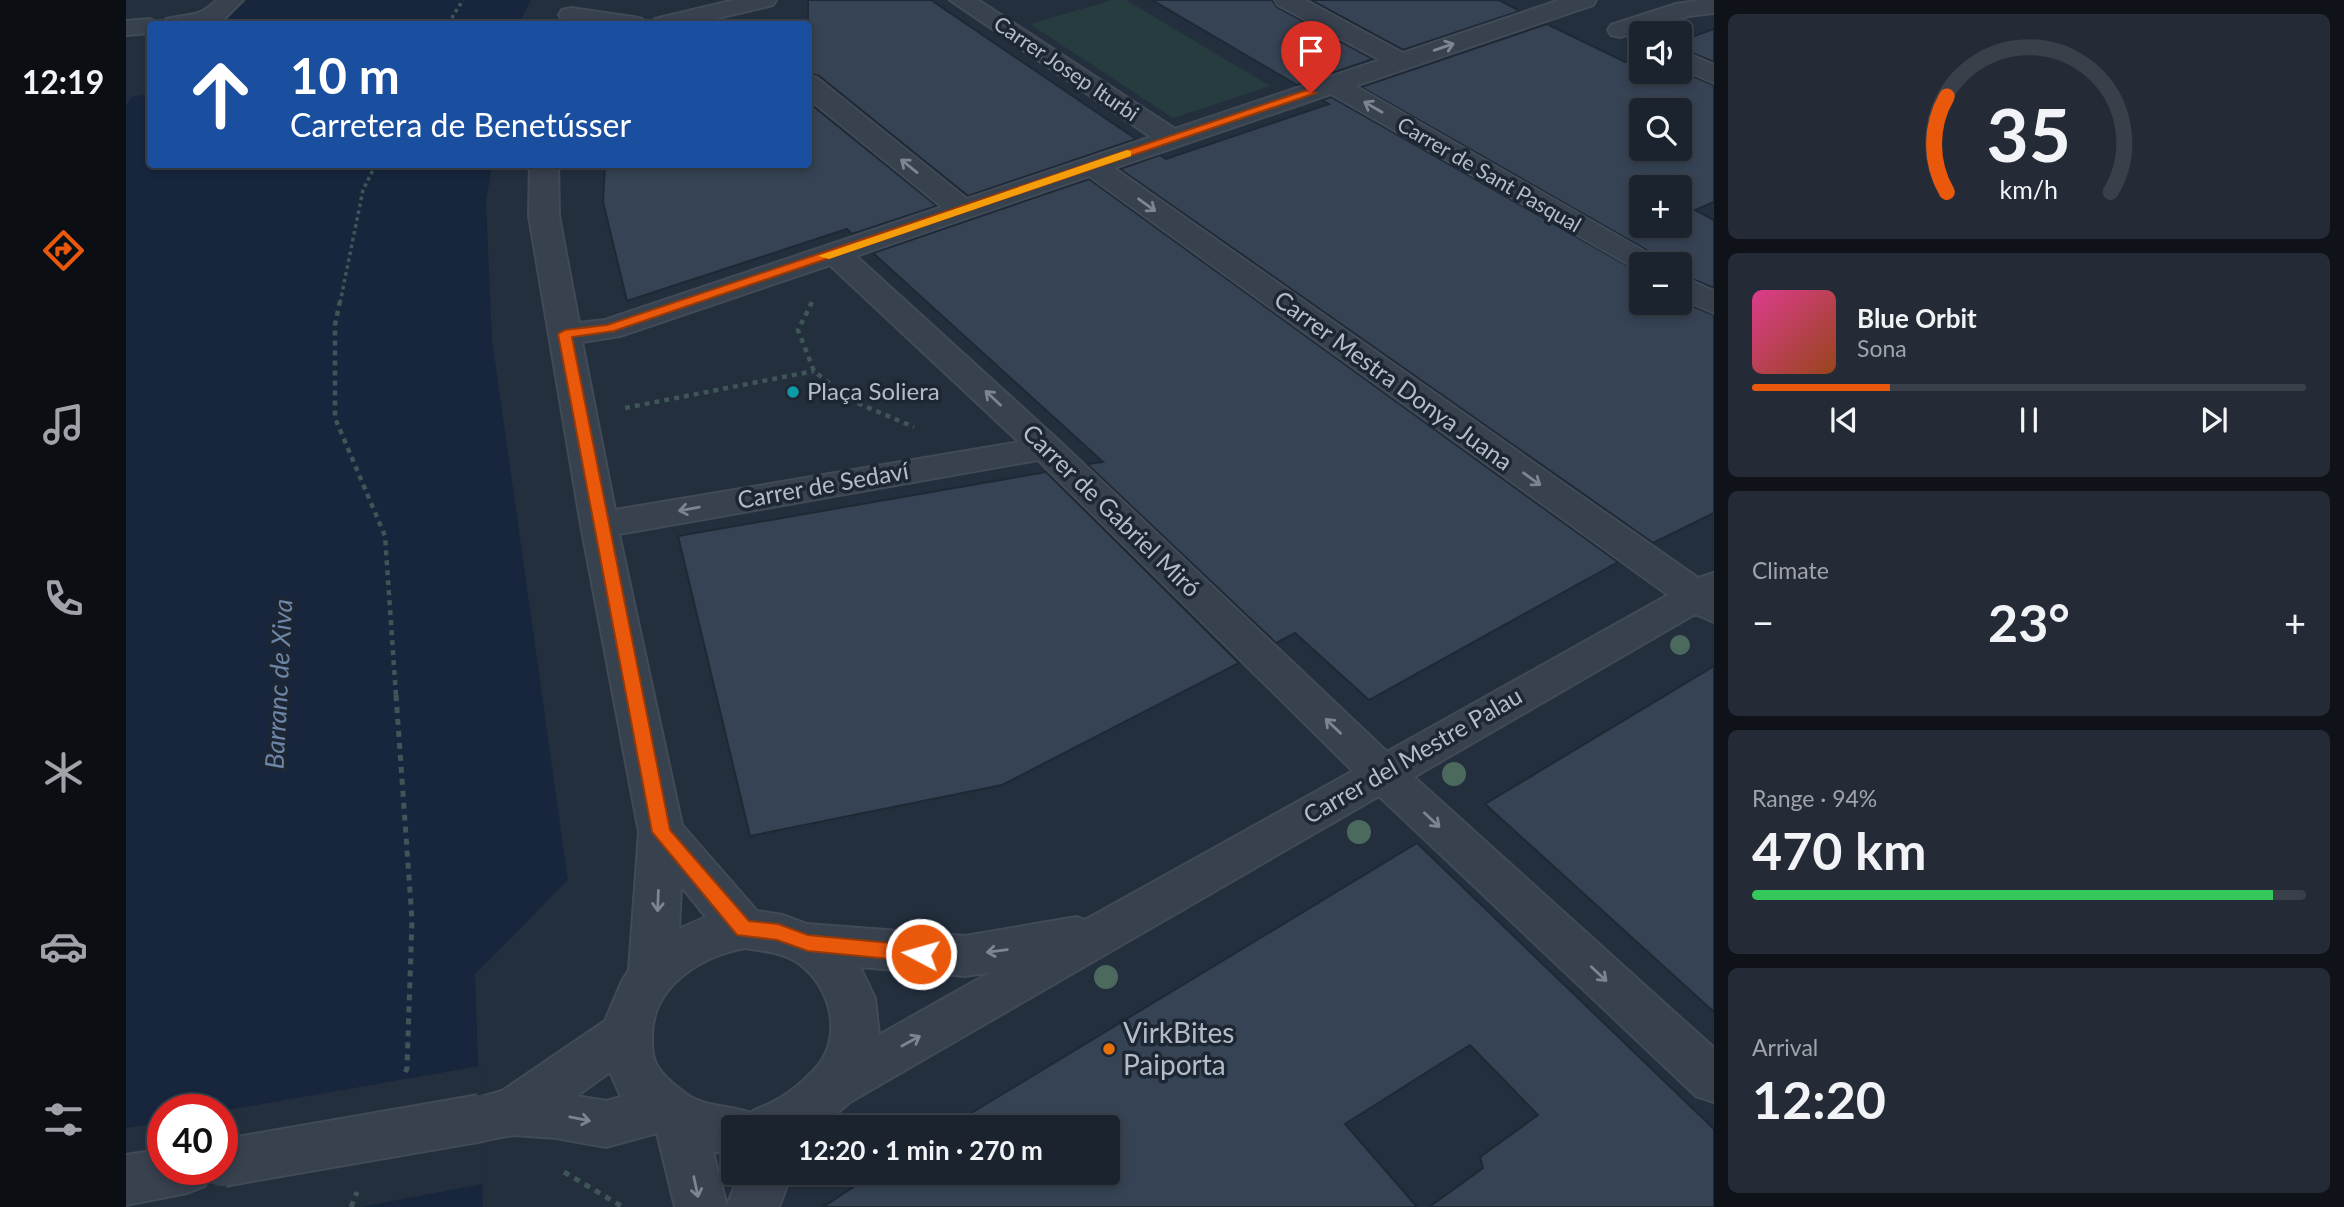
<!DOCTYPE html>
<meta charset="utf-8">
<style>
body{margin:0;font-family:Lato,sans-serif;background:#242b36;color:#f1f3f6;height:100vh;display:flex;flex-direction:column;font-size:26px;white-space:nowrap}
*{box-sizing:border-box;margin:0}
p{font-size:23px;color:#a0a4aa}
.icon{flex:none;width:38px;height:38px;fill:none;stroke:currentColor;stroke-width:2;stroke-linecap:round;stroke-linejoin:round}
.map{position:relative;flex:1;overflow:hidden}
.panel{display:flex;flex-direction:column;gap:14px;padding:14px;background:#0f1319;width:630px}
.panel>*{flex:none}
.banner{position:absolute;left:21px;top:21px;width:665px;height:147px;border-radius:7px;box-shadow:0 4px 10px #0003,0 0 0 2px #39404a;background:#1a4fa0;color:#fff;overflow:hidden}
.tools{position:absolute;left:1503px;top:21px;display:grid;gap:14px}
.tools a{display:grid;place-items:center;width:63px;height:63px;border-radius:7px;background:#1b232e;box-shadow:0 4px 10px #0003,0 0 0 2px #39404a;font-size:35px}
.speed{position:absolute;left:21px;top:1094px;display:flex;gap:14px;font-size:35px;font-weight:700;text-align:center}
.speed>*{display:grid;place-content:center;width:91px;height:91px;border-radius:50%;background:#1b232e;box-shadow:0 4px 10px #0003,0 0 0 2px #39404a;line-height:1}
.speed .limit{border:10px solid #d22;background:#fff;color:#111}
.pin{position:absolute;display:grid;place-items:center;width:60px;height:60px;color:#fff;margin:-72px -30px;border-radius:50% 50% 50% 0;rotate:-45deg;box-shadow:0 0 7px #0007}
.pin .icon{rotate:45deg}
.me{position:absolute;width:77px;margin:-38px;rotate:276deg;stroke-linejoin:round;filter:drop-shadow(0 0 5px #0008)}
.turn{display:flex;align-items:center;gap:24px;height:147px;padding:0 28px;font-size:32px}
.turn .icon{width:91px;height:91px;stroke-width:2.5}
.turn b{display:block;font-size:49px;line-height:60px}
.big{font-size:52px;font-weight:700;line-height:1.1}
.panel .widget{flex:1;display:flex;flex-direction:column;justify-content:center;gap:10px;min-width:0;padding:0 24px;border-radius:10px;background:#242b36}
.panel .dial{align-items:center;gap:0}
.dial svg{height:182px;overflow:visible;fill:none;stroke:#39404a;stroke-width:7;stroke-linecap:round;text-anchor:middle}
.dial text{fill:#f1f3f6;stroke:none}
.song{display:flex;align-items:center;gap:21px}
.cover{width:84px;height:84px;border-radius:10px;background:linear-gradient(135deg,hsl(330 70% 55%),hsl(20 70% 35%))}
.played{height:7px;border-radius:4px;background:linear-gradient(90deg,#ea580c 25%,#39404a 25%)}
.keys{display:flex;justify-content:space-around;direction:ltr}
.heat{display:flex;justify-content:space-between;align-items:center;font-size:38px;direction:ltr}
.charge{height:10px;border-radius:5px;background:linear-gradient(90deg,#34c759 94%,#39404a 0)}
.trip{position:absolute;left:595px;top:1115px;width:399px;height:70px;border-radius:7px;background:#1b232e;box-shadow:0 4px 10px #0003,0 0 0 2px #39404a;font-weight:700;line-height:70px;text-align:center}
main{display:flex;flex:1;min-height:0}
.dock{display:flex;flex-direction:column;width:126px;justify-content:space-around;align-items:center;background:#0b0e12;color:#a0a4aa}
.dock .icon{width:49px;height:49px}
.dock .selected{color:#ea580c}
.dock b{font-size:32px;color:#f1f3f6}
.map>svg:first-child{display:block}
.green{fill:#263c3f}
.water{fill:#17263c;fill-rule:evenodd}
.pier{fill:#242f3e}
.building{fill:#364354;stroke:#1f2835;stroke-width:2;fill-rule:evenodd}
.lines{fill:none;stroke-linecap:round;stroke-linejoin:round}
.minor-casing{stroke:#414a57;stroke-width:4}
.path-far2{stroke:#3f5557;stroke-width:3.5;stroke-dasharray:3.5 3.5;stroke-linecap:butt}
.path-far1{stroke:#3f5557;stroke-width:4.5;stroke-dasharray:5 5;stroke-linecap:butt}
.path{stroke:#3f5557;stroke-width:5;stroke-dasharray:6 6;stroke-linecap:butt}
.minor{fill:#38414e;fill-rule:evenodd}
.minor-bridge-casing{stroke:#414a57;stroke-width:50;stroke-linecap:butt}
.minor-bridge{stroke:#38414e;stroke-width:46}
.tree{fill:#4b6a5d}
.oneway{stroke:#7c8592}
.route{fill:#ea580c;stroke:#983908;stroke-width:2}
.slow{fill:#f59e0b}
.culture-dot{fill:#0f9aa8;stroke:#1d2633;stroke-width:2.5}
.food-dot{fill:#e8710a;stroke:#1d2633;stroke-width:2.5}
.labels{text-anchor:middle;stroke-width:7;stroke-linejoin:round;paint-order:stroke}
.far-street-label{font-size:21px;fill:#b4bcc9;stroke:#1d2633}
.street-label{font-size:24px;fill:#b4bcc9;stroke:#1d2633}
.poi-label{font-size:24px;fill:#b4bcc9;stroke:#1d2633;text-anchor:start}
.water-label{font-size:26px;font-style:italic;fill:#6d86a8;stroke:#1d2633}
.near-poi-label{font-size:28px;fill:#b4bcc9;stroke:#1d2633;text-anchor:start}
</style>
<main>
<nav class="dock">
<b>12:19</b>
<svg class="icon selected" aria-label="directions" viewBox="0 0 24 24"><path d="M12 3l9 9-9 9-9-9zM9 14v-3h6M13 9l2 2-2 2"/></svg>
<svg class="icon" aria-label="music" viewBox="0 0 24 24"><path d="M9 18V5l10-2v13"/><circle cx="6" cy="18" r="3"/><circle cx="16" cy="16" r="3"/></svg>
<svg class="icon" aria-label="phone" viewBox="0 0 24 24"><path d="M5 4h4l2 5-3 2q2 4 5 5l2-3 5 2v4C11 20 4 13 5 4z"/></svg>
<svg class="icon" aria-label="climate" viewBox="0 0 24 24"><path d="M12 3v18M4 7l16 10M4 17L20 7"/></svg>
<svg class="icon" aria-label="car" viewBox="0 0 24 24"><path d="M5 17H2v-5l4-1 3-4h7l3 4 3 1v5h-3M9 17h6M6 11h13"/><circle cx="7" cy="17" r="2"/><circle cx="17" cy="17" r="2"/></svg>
<svg class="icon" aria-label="filters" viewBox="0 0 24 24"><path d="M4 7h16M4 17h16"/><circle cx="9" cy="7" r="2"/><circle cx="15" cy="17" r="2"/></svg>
</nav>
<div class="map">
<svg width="1588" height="1207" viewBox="0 0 1588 1207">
<rect width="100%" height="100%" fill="#242f3e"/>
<path class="green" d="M986,0H1000L1144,86L1047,118L904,24Z"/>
<g class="water">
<path d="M120,0H405L393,24H97Z"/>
<path d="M24,93V164L366,165L360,203L366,339L442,880L349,974L357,1207H0V106L5,97ZM37,1110H96V1169H37Z"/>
</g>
<path class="pier" d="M354,1066L357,1184L234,1207H0V1128L37,1122V1169H96V1111Z"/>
<g class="building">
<path d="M682,0H805L1010,139L842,196L693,76L682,73Z"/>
<path d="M1026,0H1146L1151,7L1247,59L1171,85Z"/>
<path d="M1185,0H1373L1394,11L1277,50Z"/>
<path d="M1421,24L1499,62L1516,56V72L1554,71L1588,85V202L1569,210L1588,220V288L1554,274V264H1537L1531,256L1235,87ZM1516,110H1554V149H1516ZM1516,187H1554V226H1516Z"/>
<path d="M1588,29V62L1554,48V41Z"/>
<path d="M1205,97L1516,274V303L1554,301L1588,315V513L1527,543L994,169L1034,155L1040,159L1203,104L1196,100Z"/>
<path d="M682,102L811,206L726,234L721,229L501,301L477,202L479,164H682Z"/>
<path d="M963,179L1492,562L1243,700L1169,633L1150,643L961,464L977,462L747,253Z"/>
<path d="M920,472L1113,663L876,785L624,836L552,536Z"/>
<path d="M1588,666V1012L1359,804Z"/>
<path d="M1291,843L1588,1129V1207H1303L1357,1168L1354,1157L1412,1115L1344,1045L1219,1124L1291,1207H697L750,1172H982V1127H822Z"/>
</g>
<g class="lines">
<defs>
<g id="minor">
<path d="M91,0H117L93,24H37L40,19C65,13 71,19 91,0Z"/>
<path d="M608,0H650L647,5L567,24H526L529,19Z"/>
<path d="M824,0H852L1049,129L1254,60L1152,5L1149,0H1179L1277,53L1434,0H1470L1467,5L1229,86L1530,258L1534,264H1516V272L1205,94L988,168L1572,578L1588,573V622L1569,614L1288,777L1588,1048V1102L1570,1096L1253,796L724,1102L695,1127H607V1153L587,1152L601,1206L614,1172H666L653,1207H549L531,1133L480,1147L430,1138L387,1135L355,1141L337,1134L330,1118L337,1102L376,1091L479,1021L496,981L503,970L513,832L455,525L403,216L404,164H432L433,216L453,323L479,320L816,207L682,98V76L691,78L841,199L1025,137ZM963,176L1542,595L1261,752L932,440L730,256ZM704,265L893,442L489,510L456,342L494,336ZM912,460L1227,771L959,920L950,917L839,936L681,924L657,915L631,911L556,825L493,534ZM555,886L580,917L553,929ZM619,948C637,951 655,952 671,962C706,986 719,1040 687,1071C675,1084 659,1096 643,1104C637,1107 630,1108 625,1113C601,1104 575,1108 555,1090C547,1084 537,1075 532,1067C526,1058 526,1047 526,1036C526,986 575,956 619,948ZM734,967L839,976L865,972L753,1035L749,998ZM484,1072L495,1097L480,1101L451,1096Z"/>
<path d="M1576,0H1588V13L1562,16L1494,37L1485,35L1482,30L1485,25L1550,4Z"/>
<path d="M445,8L507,17L516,19L519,24H460L436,20L433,15L436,10Z"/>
<path d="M24,19L35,24H24V33L0,35V21Z"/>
<path d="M1554,50L1588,65V83L1554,68Z"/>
<path d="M1554,276L1588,291V313L1554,298Z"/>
<path d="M37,1149V1169H87L79,1186L61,1193L0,1205V1155Z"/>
</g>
</defs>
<use href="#minor" class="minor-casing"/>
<g class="path-far2">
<path d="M322,24L337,0"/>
<path d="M393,24L410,21"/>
<path d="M214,303L237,190L250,164"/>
</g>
<g class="path-far1">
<path d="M214,301L209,325V418L259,536L270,696"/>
<path d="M686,302L672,330L688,371L724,400L788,427"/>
<path d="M499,408L688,371"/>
</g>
<g class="path">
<path d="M270,695L286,920L281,1068L278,1076"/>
<path d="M438,1172L497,1207"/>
<path d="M225,1207L231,1192"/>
</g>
<use href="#minor" class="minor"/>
<defs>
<path id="minor-bridge" d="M96,1163L355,1118"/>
</defs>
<use href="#minor-bridge" class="minor-bridge-casing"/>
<use href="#minor-bridge" class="minor-bridge"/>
</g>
<g class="tree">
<circle cx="1554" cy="645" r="10"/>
<circle cx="1328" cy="774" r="12"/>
<circle cx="1233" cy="832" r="12"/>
<circle cx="980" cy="977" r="12"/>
</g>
<defs><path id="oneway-shaft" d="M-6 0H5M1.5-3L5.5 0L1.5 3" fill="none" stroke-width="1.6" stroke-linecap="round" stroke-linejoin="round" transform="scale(1.75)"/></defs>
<g class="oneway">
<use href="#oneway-shaft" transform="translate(1318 47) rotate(-19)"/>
<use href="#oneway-shaft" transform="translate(1247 107) rotate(-150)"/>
<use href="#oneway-shaft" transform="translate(783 166) rotate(-141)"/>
<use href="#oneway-shaft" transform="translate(1021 205) rotate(36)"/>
<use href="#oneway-shaft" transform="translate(867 398) rotate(-137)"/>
<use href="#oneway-shaft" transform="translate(1406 479) rotate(36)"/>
<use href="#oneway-shaft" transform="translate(563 509) rotate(170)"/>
<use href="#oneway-shaft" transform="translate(1207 726) rotate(-136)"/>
<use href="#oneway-shaft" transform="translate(1306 820) rotate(43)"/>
<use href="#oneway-shaft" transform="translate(532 901) rotate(92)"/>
<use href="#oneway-shaft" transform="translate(871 951) rotate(172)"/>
<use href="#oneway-shaft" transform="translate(1473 974) rotate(43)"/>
<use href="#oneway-shaft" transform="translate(785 1041) rotate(-29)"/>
<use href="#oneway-shaft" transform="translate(454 1119) rotate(11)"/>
<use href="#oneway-shaft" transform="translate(570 1187) rotate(78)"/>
</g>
<path class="route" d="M1181,90L1190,93L488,331L446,337L544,830L623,921L652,924L682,935L795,946L802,948L804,954L802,960L795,962L682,951L651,940L611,935L526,832L432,334L439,330L481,325Z"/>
<path class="slow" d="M1001,150L1005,151V156L703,259L692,256Z"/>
<circle class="culture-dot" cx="667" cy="392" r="7"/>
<circle class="food-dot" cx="983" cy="1049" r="7"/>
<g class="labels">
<g class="far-street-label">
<text transform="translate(940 69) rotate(34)" y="7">Carrer Josep Iturbi</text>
<text transform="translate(1363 175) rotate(30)" y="7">Carrer de Sant Pasqual</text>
</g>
<g class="street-label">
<text transform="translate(1267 381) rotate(36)" y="8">Carrer Mestra Donya Juana</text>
<text transform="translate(697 486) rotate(-10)" y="8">Carrer de Sedaví</text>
<text transform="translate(985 511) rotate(44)" y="8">Carrer de Gabriel Miró</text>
<text transform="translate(1287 756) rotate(-30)" y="8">Carrer del Mestre Palau</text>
</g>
<g class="poi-label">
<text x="681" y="400">Plaça Soliera</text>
</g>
<g class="water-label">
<text transform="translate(153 684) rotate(-87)" y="9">Barranc de Xiva</text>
</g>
<g class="near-poi-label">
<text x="997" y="1043">VirkBites<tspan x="997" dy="32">Paiporta</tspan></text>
</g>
</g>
</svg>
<div class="tools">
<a><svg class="icon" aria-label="sound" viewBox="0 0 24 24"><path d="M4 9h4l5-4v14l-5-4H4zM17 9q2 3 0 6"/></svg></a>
<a><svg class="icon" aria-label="search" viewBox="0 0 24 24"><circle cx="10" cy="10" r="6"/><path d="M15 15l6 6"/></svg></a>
<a>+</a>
<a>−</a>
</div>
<div class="speed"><div class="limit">40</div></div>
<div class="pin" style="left:1185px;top:93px;background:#d93025"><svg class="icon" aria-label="arrive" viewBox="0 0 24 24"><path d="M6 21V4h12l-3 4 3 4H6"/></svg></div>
<svg class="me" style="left:795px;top:954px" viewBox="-20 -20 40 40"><circle r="17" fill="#ea580c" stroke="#fff" stroke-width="3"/><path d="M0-11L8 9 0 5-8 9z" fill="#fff"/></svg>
<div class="trip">12:20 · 1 min · 270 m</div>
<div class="banner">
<div class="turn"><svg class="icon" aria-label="ahead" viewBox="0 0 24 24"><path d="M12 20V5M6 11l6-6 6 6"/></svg><div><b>10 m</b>Carretera de Benetússer</div></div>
</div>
</div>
<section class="panel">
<div class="widget dial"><svg viewBox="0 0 100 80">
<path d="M14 69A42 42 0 1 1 86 69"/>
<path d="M14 69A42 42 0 0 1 14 27" stroke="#ea580c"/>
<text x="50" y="56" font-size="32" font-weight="700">35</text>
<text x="50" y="72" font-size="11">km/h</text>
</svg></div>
<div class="widget">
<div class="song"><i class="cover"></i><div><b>Blue Orbit</b><p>Sona</p></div></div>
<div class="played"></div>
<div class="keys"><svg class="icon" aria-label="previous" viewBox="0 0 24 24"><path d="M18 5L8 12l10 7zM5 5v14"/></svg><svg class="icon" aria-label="pause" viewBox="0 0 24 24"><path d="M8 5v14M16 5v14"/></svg><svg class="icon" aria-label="next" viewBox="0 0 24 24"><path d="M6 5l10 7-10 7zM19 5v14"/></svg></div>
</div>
<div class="widget"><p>Climate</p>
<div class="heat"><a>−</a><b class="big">23°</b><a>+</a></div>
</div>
<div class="widget"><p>Range · 94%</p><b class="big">470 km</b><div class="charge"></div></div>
<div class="widget"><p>Arrival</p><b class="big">12:20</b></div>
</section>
</main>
